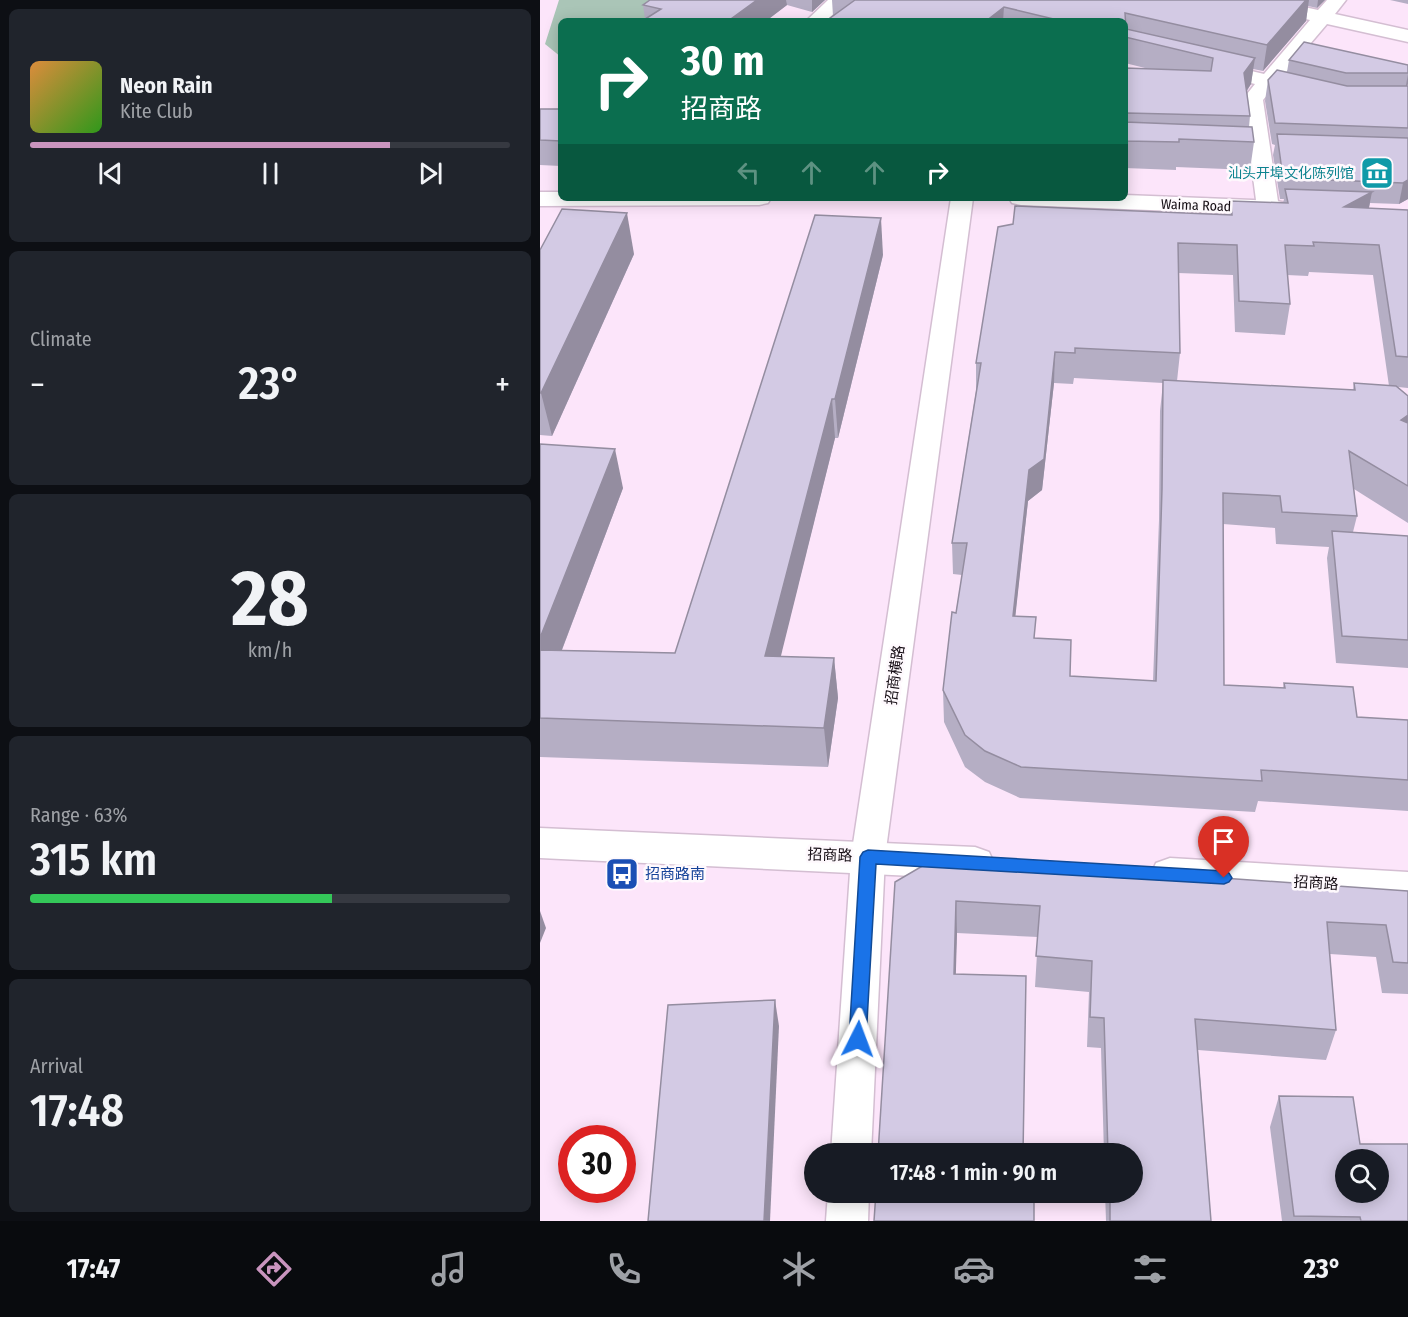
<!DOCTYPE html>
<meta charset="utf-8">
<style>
body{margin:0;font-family:"Fira Sans Condensed","Noto Sans SC",sans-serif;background:#20242c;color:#f1f3f6;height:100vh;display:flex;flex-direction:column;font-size:22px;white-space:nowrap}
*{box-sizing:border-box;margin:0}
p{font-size:20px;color:#9ea1a6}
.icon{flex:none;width:33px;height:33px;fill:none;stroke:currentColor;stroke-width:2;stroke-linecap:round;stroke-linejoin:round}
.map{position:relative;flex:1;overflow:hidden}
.drawer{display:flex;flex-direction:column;gap:9px;padding:9px;background:#0d0f14;width:540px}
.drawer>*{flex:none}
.guide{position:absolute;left:18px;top:18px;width:570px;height:183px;border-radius:9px;box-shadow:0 3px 15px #0003;background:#0b6e4f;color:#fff;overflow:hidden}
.tools{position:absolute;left:795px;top:1149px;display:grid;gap:12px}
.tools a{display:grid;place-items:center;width:54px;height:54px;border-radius:50%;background:#171b24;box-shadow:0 3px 15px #0003;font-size:30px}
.speed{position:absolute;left:18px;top:1125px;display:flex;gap:12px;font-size:30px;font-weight:700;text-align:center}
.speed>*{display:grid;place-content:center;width:78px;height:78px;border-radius:50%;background:#171b24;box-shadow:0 3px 15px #0003;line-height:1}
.speed .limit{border:9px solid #d22;background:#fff;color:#111}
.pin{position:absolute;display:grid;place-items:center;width:51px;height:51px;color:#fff;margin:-62px -26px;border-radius:50% 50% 50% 0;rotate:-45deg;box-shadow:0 0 6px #0007}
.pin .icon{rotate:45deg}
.me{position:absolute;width:66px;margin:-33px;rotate:3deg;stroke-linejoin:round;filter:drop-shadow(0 0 4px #0008)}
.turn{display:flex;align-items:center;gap:21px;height:126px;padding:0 24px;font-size:27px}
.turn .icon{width:78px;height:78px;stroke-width:2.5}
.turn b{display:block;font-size:42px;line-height:51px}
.lanes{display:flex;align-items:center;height:57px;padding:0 24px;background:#0003;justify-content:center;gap:30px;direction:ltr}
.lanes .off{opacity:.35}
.big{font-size:45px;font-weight:600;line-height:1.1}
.drawer .widget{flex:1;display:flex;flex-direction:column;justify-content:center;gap:9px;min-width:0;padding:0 21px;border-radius:9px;background:#20242c}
.drawer .dial{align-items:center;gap:0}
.dial b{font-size:78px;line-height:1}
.song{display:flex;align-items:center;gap:18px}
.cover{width:72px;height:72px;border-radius:9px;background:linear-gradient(135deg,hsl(30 70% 55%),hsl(110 70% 35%))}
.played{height:6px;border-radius:3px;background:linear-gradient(90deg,#c994be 75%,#363941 75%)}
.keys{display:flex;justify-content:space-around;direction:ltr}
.heat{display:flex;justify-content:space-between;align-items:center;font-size:33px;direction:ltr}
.charge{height:9px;border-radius:4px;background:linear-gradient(90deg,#34c759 63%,#363941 0)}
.trip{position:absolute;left:264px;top:1143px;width:339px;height:60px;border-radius:30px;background:#171b24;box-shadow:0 3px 15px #0003;font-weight:600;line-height:60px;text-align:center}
.dock{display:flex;height:96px;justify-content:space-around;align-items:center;background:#090b0e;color:#9ea1a6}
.dock .icon{width:42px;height:42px}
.dock .current{color:#c994be}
.dock b{font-size:27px;color:#f1f3f6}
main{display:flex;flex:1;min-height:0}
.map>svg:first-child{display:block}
.green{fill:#aac5b7}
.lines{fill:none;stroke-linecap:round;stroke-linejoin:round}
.minor-casing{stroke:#d4bed2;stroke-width:3}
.tertiary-casing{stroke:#d4bed2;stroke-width:3}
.minor{fill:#fff;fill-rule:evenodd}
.tertiary{fill:#fff;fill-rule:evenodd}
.wall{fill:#b5aec4;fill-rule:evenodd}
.shaded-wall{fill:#948da0}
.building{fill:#d3cae4;stroke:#948da0;stroke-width:1.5;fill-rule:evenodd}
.route{fill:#1a73e8;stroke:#114b97;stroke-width:1.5}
.labels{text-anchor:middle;stroke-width:5;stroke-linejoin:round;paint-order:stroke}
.far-culture-label{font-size:14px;fill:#0d838f;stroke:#fef9fd;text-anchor:end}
.far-street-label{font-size:14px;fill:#160e15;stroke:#fef9fd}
.street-label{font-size:15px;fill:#160e15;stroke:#fef9fd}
.transit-label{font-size:15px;fill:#164399;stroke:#fef9fd;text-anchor:start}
</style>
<main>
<section class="drawer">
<div class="widget">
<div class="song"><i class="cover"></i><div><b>Neon Rain</b><p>Kite Club</p></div></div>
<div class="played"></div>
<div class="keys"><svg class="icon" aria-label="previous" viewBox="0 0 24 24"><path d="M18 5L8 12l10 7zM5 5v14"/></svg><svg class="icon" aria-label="pause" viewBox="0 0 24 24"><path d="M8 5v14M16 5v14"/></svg><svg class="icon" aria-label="next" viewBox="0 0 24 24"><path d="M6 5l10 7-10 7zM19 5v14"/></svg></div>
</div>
<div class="widget"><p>Climate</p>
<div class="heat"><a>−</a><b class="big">23°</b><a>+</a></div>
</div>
<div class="widget dial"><b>28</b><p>km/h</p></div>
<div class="widget"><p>Range · 63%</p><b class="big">315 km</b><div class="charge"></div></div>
<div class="widget"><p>Arrival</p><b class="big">17:48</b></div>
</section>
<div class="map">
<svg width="868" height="1221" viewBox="0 0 868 1221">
<rect width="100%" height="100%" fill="#fce5fa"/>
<path class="green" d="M19,0H138L108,21H21V57L5,44Z"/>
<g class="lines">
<defs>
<g id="minor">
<path d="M288,0H308L286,21H266Z"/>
<path d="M698,0H732L778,10L787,0H806L795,14L868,30V42L787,24L741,78L774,86L777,90L774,94L767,96L733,88L723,100L739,208L736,213L728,215L720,213L717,208L703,99L715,84L666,72L663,68L666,64L673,62L724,74L770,20L700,4Z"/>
<path d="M411,198H433L345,857L331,1154H291L311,857Z"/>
<path d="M288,1192H329L328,1221H286Z"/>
</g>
<g id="tertiary">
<path d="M0,192H21V198H231L228,203L219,205L0,206Z"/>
<path d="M585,195L737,201L746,203L749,208L746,213L737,215L481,205L472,203L469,198H585Z"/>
<path d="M0,828L435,847L449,852L454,863L449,874L435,879L0,858Z"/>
<path d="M630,858L868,872V904L630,890L616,885L611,874L616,863Z"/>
</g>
</defs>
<use href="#minor" class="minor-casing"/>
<use href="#tertiary" class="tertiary-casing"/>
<use href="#minor" class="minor"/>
<use href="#tertiary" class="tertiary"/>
</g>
<g class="wall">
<path d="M110,0H285L272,12L247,5L226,21H102L105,19L103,5Z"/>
<path d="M292,0H785L777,8L768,6L766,21L723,71L713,69L711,84L707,91L710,116L709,127L714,142L710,170L636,167V170L585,168V68L609,69L585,63V21H286L293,16Z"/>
<path d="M850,0H868V4Z"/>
<path d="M749,60L868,73V84L867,86H868V199L859,204L830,203L829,208L868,210V388L858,387L868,396V523L814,489L817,516L813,532L868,536V668L796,663L787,558L789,547L736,544L735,528L683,524L684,685L743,688L744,683L817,717L868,720V811L718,801L715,812L480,798L445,782L425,767L404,722L403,690L422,575L413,574L412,543L436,391V363L458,227L689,215L691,201L743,203L744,199H740L733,155L735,145L732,144L725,101L728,80L747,72ZM769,272L833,275L849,386L814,383L813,390L637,381L640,353L638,273L693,275L695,332L745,335L750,304L747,275L768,276ZM534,378L623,383L620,411L619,520L613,681L530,676L475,616L488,501L502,490L514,383L533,384Z"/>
<path d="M0,109H21V166L0,165Z"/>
<path d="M0,250L94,254L12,436L0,435Z"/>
<path d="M343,255L298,438H295L240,657L294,658L298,698L288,767L0,757V444L83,488L22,650L135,653Z"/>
<path d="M355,882L868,891V994L842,993L836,957L790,954L796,1030L786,1060L658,1050L671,1221H566L565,1192H592V1154H564L561,1048L547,1047L549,992L495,987L498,937L417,933L415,974L483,1154Z"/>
<path d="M739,1096L820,1144L868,1221H742L730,1127Z"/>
</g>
<g class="shaded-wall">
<path d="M217,0H246L247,5L226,21H188Z"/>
<path d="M272,0H285L272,12Z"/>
<path d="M766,0H769L766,21L723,71L727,45Z"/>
<path d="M778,0H785L777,8Z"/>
<path d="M464,7L463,21H446Z"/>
<path d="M715,58L711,84L701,99L704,73Z"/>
<path d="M868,74V84L865,91Z"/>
<path d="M868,180V199L859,204L863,183Z"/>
<path d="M832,192L826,222L804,207Z"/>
<path d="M87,213L94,254L12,436L1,393Z"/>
<path d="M341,218L343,255L298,438L295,399Z"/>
<path d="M515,352L514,383L502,490L488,501L472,647L473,616L489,470Z"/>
<path d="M292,399L295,438L231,696L225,656Z"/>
<path d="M868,415V441L861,420Z"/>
<path d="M75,449L83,488L7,689L0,665V638Z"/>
<path d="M294,658L298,698L288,767L284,728Z"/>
<path d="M416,901L417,933L415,1005L414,974Z"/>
<path d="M0,911L6,928L0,943Z"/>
<path d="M235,1000L239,1026L230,1221H224Z"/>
</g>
<g class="building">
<path d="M110,0H217L188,21H102L121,9L103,5Z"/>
<path d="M315,0H766L727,45L585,13L586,29L715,58L704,73L710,116L587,113L585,114V68L671,71L673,58L585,37V21H522L464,7L446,21H286Z"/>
<path d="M764,42L868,65V73H806L749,60Z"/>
<path d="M737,70L807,86H868V128L735,123L728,80Z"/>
<path d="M0,109H21V141L0,140Z"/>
<path d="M585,118V122L712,127L714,142L639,139V142L585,141Z"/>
<path d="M737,134L868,138V180L863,183L743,178Z"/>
<path d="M745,189L832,192L804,207L868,210V357L856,356L839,245L773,242L774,246L745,245L750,304L699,301L697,245L638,243L640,353L535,348V353L515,352L504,459L489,470L473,616L496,617L494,638L531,640L530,676L616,681L622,489L623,380L815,390L814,383L856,386L868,396V415L861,420L868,423V486L809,451L817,516L742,512L740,496L683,493L684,685L745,688L744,683L813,687L817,717L868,720V780L721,770L722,781L481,767L445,751L425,735L403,690L412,612L416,613L427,543H412L441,363H436L458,227L473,224L475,206L692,215L691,201L748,203Z"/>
<path d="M22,209L87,213L1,393H0V250Z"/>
<path d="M275,215L341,218L295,399H292L225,656L294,658L284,728L0,718V650L135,653Z"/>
<path d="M0,444L75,449L0,638Z"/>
<path d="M792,531L868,536V640L802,636Z"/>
<path d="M396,858L868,891V963L853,962L846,925L787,922L796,1030L655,1019L671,1221H570V1192H592V1154H568L564,1018L550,1017L552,961L496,956L500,906L416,901L414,974L486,976L483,1154H338L355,882Z"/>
<path d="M235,1000L224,1221H108L128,1005Z"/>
<path d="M739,1096L813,1097L820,1144H868V1221H821L820,1217L754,1216ZM806,1160H838V1192H806Z"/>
<path d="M336,1192H482V1196H494V1221H334Z"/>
</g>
<path class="route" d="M328,850L684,871L689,873L692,878L689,882L684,884L336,864L326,1039L324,1045L318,1047L311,1045L309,1039L320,857L323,852Z"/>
<defs>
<symbol id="museum-square" viewBox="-11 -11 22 22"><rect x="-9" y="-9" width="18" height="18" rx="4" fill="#0f9aa8" stroke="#fef9fd"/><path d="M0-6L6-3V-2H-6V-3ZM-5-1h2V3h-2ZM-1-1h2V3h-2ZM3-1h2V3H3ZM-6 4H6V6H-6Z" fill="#fff"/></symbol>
<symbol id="bus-square" viewBox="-11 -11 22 22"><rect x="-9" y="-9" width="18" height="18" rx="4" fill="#1a4fb4" stroke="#fef9fd"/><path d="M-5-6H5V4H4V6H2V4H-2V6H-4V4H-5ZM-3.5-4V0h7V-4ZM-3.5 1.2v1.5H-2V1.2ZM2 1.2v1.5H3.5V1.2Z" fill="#fff"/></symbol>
</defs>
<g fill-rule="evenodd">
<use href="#museum-square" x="818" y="154" width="38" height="38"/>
<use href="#bus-square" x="63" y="855" width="38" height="38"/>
</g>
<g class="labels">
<g class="far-culture-label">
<text x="814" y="178">汕头开埠文化陈列馆</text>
</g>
<g class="far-street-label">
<text transform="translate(656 205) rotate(2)" y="5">Waima Road</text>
</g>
<g class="street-label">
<text transform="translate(355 675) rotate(-82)" y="5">招商横路</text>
<text transform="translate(290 855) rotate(2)" y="5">招商路</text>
<text transform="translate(776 883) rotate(3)" y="5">招商路</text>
</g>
<g class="transit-label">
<text x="105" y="879">招商路南</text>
</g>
</g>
</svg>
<div class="tools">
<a><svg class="icon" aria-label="search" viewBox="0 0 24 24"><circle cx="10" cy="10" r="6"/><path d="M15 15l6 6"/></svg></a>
</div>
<div class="speed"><div class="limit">30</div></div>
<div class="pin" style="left:684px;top:878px;background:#d93025"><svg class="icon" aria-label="arrive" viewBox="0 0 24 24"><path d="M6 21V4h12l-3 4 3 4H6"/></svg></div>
<svg class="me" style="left:318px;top:1039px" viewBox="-20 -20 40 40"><path d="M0-17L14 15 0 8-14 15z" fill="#1a73e8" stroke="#fff" stroke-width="4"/></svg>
<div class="trip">17:48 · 1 min · 90 m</div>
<div class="guide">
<div class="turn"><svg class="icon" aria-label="right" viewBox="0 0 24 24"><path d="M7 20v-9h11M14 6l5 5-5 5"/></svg><div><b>30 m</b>招商路</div></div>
<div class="lanes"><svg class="icon off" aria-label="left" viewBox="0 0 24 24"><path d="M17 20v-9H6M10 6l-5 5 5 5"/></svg><svg class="icon off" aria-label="ahead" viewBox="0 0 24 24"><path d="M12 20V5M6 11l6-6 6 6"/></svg><svg class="icon off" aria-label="ahead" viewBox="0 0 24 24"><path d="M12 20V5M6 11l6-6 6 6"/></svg><svg class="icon" aria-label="right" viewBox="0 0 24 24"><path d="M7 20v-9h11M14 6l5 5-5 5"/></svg></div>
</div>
</div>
</main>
<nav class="dock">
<b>17:47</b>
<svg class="icon current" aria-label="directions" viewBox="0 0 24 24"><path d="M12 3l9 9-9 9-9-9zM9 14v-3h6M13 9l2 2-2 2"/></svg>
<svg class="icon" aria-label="music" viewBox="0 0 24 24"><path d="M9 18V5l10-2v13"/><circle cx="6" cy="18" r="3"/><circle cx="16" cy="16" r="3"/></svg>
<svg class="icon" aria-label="phone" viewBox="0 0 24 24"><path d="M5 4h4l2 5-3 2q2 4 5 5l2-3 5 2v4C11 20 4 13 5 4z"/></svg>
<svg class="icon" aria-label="climate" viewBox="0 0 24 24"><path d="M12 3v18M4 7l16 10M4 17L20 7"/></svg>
<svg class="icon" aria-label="car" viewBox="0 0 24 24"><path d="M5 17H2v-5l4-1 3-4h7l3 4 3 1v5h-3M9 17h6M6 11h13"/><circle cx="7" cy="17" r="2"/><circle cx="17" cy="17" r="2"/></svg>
<svg class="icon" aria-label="filters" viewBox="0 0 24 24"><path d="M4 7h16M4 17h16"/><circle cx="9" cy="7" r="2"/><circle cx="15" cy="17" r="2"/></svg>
<b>23°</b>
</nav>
